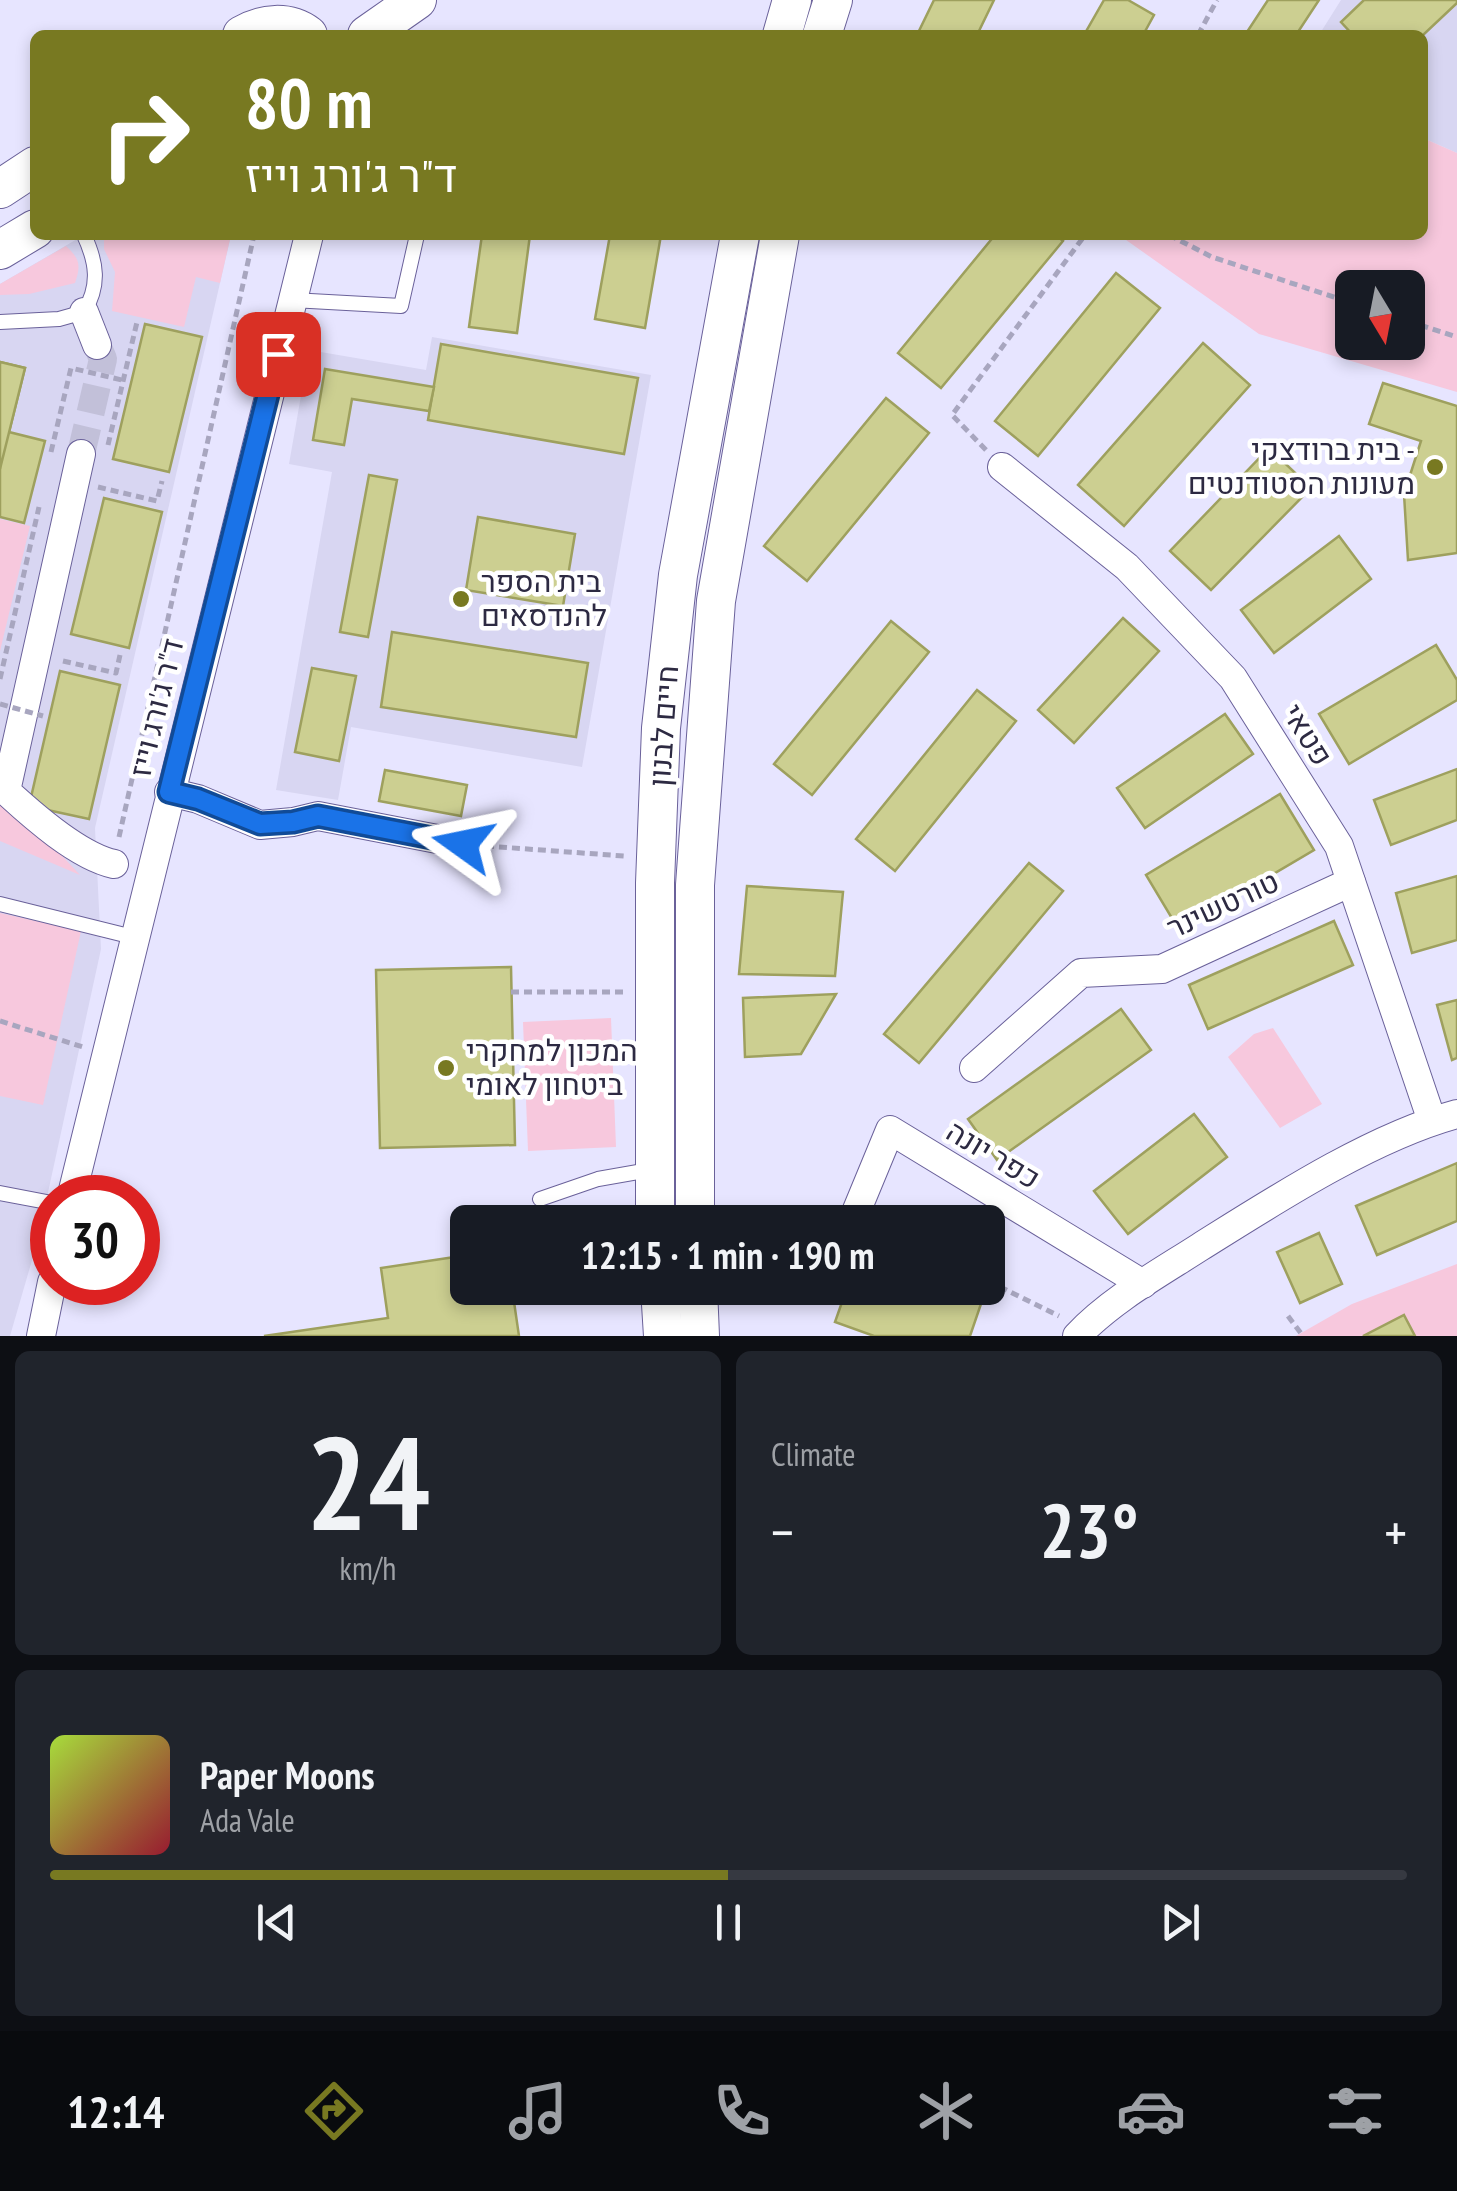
<!DOCTYPE html>
<meta charset="utf-8">
<style>
body{margin:0;font-family:"PT Sans Narrow",Heebo,sans-serif;background:#20242c;color:#f1f3f6;height:100vh;display:flex;flex-direction:column;font-size:38px;white-space:nowrap}
*{box-sizing:border-box;margin:0}
p{font-size:32px;color:#9ea1a6}
.icon{flex:none;width:55px;height:55px;fill:none;stroke:currentColor;stroke-width:2;stroke-linecap:round;stroke-linejoin:round}
.map{position:relative;height:1336px;overflow:hidden}
.drawer{display:flex;flex-direction:column;gap:15px;padding:15px;background:#0d0f14;flex:1}
.drawer>*{flex:none}
.banner{position:absolute;left:30px;top:30px;width:1398px;height:210px;border-radius:15px;box-shadow:0 5px 15px #0003;background:#787921;color:#fff;overflow:hidden}
.needle{width:65px;rotate:170deg}
.fabs{position:absolute;left:1335px;top:270px;display:grid;gap:20px}
.fabs a{display:grid;place-items:center;width:90px;height:90px;border-radius:15px;background:#171b24;box-shadow:0 5px 15px #0003;font-size:50px}
.speed{position:absolute;left:30px;top:1175px;display:flex;gap:20px;font-size:50px;font-weight:700;text-align:center}
.speed>*{display:grid;place-content:center;width:130px;height:130px;border-radius:50%;background:#171b24;box-shadow:0 5px 15px #0003;line-height:1}
.speed .limit{border:15px solid #d22;background:#fff;color:#111}
.pin{position:absolute;display:grid;place-items:center;width:85px;height:85px;color:#fff;margin:-42px;border-radius:20px;box-shadow:0 5px 15px #0006}
.me{position:absolute;width:110px;margin:-55px;rotate:282deg;stroke-linejoin:round;filter:drop-shadow(0 0 8px #0008)}
.turn{display:flex;align-items:center;gap:35px;height:210px;padding:0 50px;font-size:45px}
.turn .icon{width:130px;height:130px;stroke-width:2.5}
.turn b{display:block;font-size:70px;line-height:85px}
.big{font-size:75px;font-weight:700;line-height:1.1}
.drawer .card{flex:1;display:flex;flex-direction:column;justify-content:center;gap:15px;min-width:0;padding:0 35px;border-radius:15px;background:#20242c}
.drawer .dial{align-items:center;gap:0}
.dial b{font-size:130px;line-height:1}
.song{display:flex;align-items:center;gap:30px}
.cover{width:120px;height:120px;border-radius:15px;background:linear-gradient(135deg,hsl(80 70% 55%),hsl(350 70% 35%))}
.played{height:10px;border-radius:5px;background:linear-gradient(90deg,#787921 50%,#363941 50%)}
.keys{display:flex;justify-content:space-around;direction:ltr}
.heat{display:flex;justify-content:space-between;align-items:center;font-size:55px;direction:ltr}
.drawer .tiles{flex:1;display:grid;gap:15px;grid-template-columns:1fr 1fr}
.card:last-child{grid-column:span 2}
.trip{position:absolute;left:450px;top:1205px;width:555px;height:100px;border-radius:15px;background:#171b24;box-shadow:0 5px 15px #0003;font-weight:700;line-height:100px;text-align:center}
.menu{display:flex;height:160px;justify-content:space-around;align-items:center;background:#090b0e;color:#9ea1a6}
.menu .icon{width:70px;height:70px}
.menu .on{color:#787921}
.menu b{font-size:45px;color:#f1f3f6}
.map>svg:first-child{display:block}
.built{fill:#d8d6f2}
.green{fill:#f7c8dd;fill-rule:evenodd}
.building{fill:#cccf91;stroke:#9ea05e;stroke-width:2.5}
.lines{fill:none;stroke-linecap:round;stroke-linejoin:round}
.street-tunnel{stroke:#c2c0d9;stroke-width:28;stroke-dasharray:28 14;stroke-linecap:butt}
.lane-casing{stroke:#6a619a;stroke-width:16}
.street-casing{stroke:#6a619a;stroke-width:30}
.secondary-casing{stroke:#6a619a;stroke-width:40}
.path{stroke:#a8a6bf;stroke-width:5;stroke-dasharray:8 5;stroke-linecap:butt}
.lane{stroke:#fff;stroke-width:14}
.street{stroke:#fff;stroke-width:28}
.secondary{stroke:#fff;stroke-width:38}
.path-bridge{stroke:#a8a6bf;stroke-width:5;stroke-dasharray:8 5;stroke-linecap:butt}
.route-casing{stroke:#114b97;stroke-width:25}
.route{stroke:#1a73e8;stroke-width:18}
.poi-dot{fill:#787921;stroke:#fff;stroke-width:4}
.labels{text-anchor:middle;stroke-width:9;stroke-linejoin:round;paint-order:stroke}
.poi-label{font-size:30px;fill:#2d2a42;stroke:#fff;text-anchor:start}
.street-label{font-size:30px;fill:#2d2a42;stroke:#fff}
</style>
<div class="map">
<svg width="1457" height="1336" viewBox="0 0 1457 1336">
<rect width="100%" height="100%" fill="#e7e5ff"/>
<g class="built">
<path d="M1341,0H1457V153L1423,138L1422,35H1319Z"/>
<path d="M84,235H231L95,828L101,949L37,1243L10,1336H0V284Z"/>
<path d="M432,337L651,375L582,767L351,727L338,800L276,790L332,472L289,464L309,350L426,370Z"/>
</g>
<g class="green">
<path d="M1423,138L1457,153V392L1259,334L1119,235H1422ZM1352,288H1408V342H1352Z"/>
<path d="M104,235H231L220,283L196,277L184,327L112,311L115,272L104,249Z"/>
<path d="M66,246C80,259 81,265 75,283L29,294L0,295V284Z"/>
<path d="M0,519L30,526L0,651Z"/>
<path d="M0,789L80,875L0,841Z"/>
<path d="M0,913L81,931L43,1105L0,1096Z"/>
<path d="M611,1018L616,1147L528,1151L523,1022Z"/>
<path d="M1273,1028L1322,1104L1280,1128L1228,1057L1254,1034Z"/>
<path d="M1457,1264V1336H1296L1352,1304Z"/>
</g>
<g class="building">
<path d="M934,0H994L977,35H917Z"/>
<path d="M1104,0H1128L1154,15L1143,35H1084Z"/>
<path d="M1268,0H1319L1296,35H1245Z"/>
<path d="M1364,0H1457V3L1422,36L1353,35L1341,22Z"/>
<path d="M482,235H530L517,333L469,327Z"/>
<path d="M610,235H661L645,328L595,319Z"/>
<path d="M995,235H1056L1063,241L941,388L898,353Z"/>
<path d="M1116,273L1160,308L1038,456L995,421Z"/>
<path d="M145,324L202,337L169,472L113,459Z"/>
<path d="M1203,343L1250,385L1124,526L1078,485Z"/>
<path d="M441,344L638,378L624,454L428,420Z"/>
<path d="M0,362L25,368L9,432L45,441L24,523L0,517Z"/>
<path d="M0,362L25,368L0,469Z"/>
<path d="M325,369L434,387L429,411L352,399L344,445L313,440Z"/>
<path d="M1383,383L1457,406V553L1408,560L1404,494L1421,441L1369,424Z"/>
<path d="M886,398L929,433L807,581L764,546Z"/>
<path d="M1269,448L1311,488L1211,590L1170,551Z"/>
<path d="M369,475L397,480L368,637L340,632Z"/>
<path d="M104,498L162,512L129,648L71,634Z"/>
<path d="M478,517L575,534L563,606L466,590Z"/>
<path d="M1339,536L1371,579L1274,653L1241,610Z"/>
<path d="M1123,618L1159,651L1074,743L1038,710Z"/>
<path d="M891,621L929,652L812,795L774,764Z"/>
<path d="M392,632L588,663L576,737L381,707Z"/>
<path d="M1436,645L1457,680V700L1349,764L1319,714Z"/>
<path d="M312,668L356,676L339,761L295,752Z"/>
<path d="M60,671L120,685L89,819L29,806Z"/>
<path d="M977,690L1016,721L895,871L856,839Z"/>
<path d="M1225,714L1253,754L1145,828L1117,788Z"/>
<path d="M1457,769V820L1391,845L1374,800Z"/>
<path d="M385,770L467,785L461,816L379,801Z"/>
<path d="M1280,794L1314,850L1179,930L1146,875Z"/>
<path d="M1029,863L1063,891L919,1063L884,1034Z"/>
<path d="M1457,876V940L1412,953L1396,893Z"/>
<path d="M747,886L843,892L835,976L739,974Z"/>
<path d="M1334,921L1353,965L1208,1029L1189,985Z"/>
<path d="M511,967L515,1145L380,1148L376,970Z"/>
<path d="M836,994L801,1054L745,1057L743,998Z"/>
<path d="M1457,1000V1058L1452,1060L1437,1005Z"/>
<path d="M1121,1009L1151,1050L997,1160L968,1119Z"/>
<path d="M1194,1114L1227,1157L1128,1234L1094,1191Z"/>
<path d="M1457,1163V1221L1377,1255L1356,1206Z"/>
<path d="M1319,1233L1342,1284L1300,1303L1277,1252Z"/>
<path d="M468,1255V1288H512L519,1336H264L388,1318L381,1268Z"/>
<path d="M847,1288H951L983,1298L970,1336H874L835,1322Z"/>
<path d="M1404,1315L1415,1336H1363Z"/>
</g>
<g class="lines">
<path class="street-tunnel" d="M81,454L103,359L97,345"/>
<defs>
<g id="lane">
<path d="M292,300L401,306L417,235"/>
<path d="M0,322L59,319L84,312C100,285 97,263 84,235"/>
<path d="M0,904L133,937"/>
<path d="M0,1193L52,1203"/>
<path d="M540,1199L598,1179L655,1169"/>
</g>
<g id="street">
<path d="M84,312L97,345"/>
<path d="M81,454L6,791C33,816 78,856 114,864"/>
<path d="M1002,467L1127,567L1233,678L1339,846L1432,1121"/>
<path d="M169,792L198,799L260,825L293,822L318,816L463,844"/>
<path d="M974,1068L1081,973L1162,969L1351,882"/>
<path d="M71,1198L309,235"/>
<path d="M854,1217L890,1130L1143,1284"/>
<path d="M41,1336L52,1282"/>
<path d="M1077,1336C1111,1300 1158,1274 1200,1247C1275,1200 1372,1137 1457,1114"/>
</g>
<g id="secondary">
<path d="M242,35C263,23 288,20 308,35"/>
<path d="M367,35L417,0"/>
<path d="M782,35L792,0"/>
<path d="M822,35L833,0"/>
<path d="M0,189L35,166"/>
<path d="M0,250L35,229"/>
<path d="M655,1222V883L661,728L678,575L740,235"/>
<path d="M695,1222V885L716,601L780,235"/>
<path d="M660,1288L663,1336"/>
<path d="M698,1288L700,1336"/>
</g>
</defs>
<use href="#lane" class="lane-casing"/>
<use href="#street" class="street-casing"/>
<use href="#secondary" class="secondary-casing"/>
<g class="path">
<path d="M1198,35L1217,0"/>
<path d="M1169,235L1212,257L1352,303"/>
<path d="M1408,321L1457,337"/>
<path d="M108,445L137,322"/>
<path d="M986,450L952,415L1085,235"/>
<path d="M51,452L71,368L122,380"/>
<path d="M98,487L157,501L162,481"/>
<path d="M63,661L116,673L120,655"/>
<path d="M0,679L39,507"/>
<path d="M119,837L254,235"/>
<path d="M486,846L624,856"/>
<path d="M511,992H623"/>
<path d="M0,1021L83,1047"/>
<path d="M988,1281L1059,1316"/>
<path d="M1288,1316L1303,1336"/>
</g>
<use href="#lane" class="lane"/>
<use href="#street" class="street"/>
<use href="#secondary" class="secondary"/>
<path class="path-bridge" d="M0,704L43,716"/>
</g>
<g class="lines">
<defs>
<path id="route" d="M278,354L169,792L198,799L260,824L293,822L318,816L463,844"/>
</defs>
<use href="#route" class="route-casing"/>
<use href="#route" class="route"/>
</g>
<g class="poi-dot">
<circle cx="1435" cy="467" r="10"/>
<circle cx="461" cy="599" r="10"/>
<circle cx="446" cy="1068" r="10"/>
</g>
<g class="labels">
<g class="poi-label">
<text x="1415" y="460" text-anchor="end">בית ברודצקי -<tspan x="1415" dy="34">מעונות הסטודנטים</tspan></text>
<text x="481" y="592">בית הספר<tspan x="481" dy="34">להנדסאים</tspan></text>
<text x="466" y="1061">המכון למחקרי<tspan x="466" dy="34">ביטחון לאומי</tspan></text>
</g>
<g class="street-label">
<text transform="translate(157 708) rotate(-76)" y="10">ד"ר ג'ורג וייז</text>
<text transform="translate(664 726) rotate(-86)" y="10">חיים לבנון</text>
<text transform="translate(1307 735) rotate(58)" y="10">פטאי</text>
<text transform="translate(1223 905) rotate(-25)" y="10">טורטשינר</text>
<text transform="translate(993 1155) rotate(31)" y="10">כפר יונה</text>
</g>
</g>
</svg>
<div class="fabs">
<a><svg class="needle" viewBox="-14 -14 28 28"><path d="M0-13l5 13h-10z" fill="#e53935"/><path d="M0 13l5-13h-10z" fill="#9ea1a6"/></svg></a>
</div>
<div class="speed"><div class="limit">30</div></div>
<div class="pin" style="left:278px;top:354px;background:#d93025"><svg class="icon" aria-label="arrive" viewBox="0 0 24 24"><path d="M6 21V4h12l-3 4 3 4H6"/></svg></div>
<svg class="me" style="left:463px;top:844px" viewBox="-20 -20 40 40"><path d="M0-17L14 15 0 8-14 15z" fill="#1a73e8" stroke="#fff" stroke-width="4"/></svg>
<div class="trip">12:15 · 1 min · 190 m</div>
<div class="banner">
<div class="turn"><svg class="icon" aria-label="right" viewBox="0 0 24 24"><path d="M7 20v-9h11M14 6l5 5-5 5"/></svg><div><b>80 m</b>ד&quot;ר ג'ורג וייז</div></div>
</div>
</div>
<section class="drawer">
<div class="tiles">
<div class="card dial"><b>24</b><p>km/h</p></div>
<div class="card"><p>Climate</p>
<div class="heat"><a>−</a><b class="big">23°</b><a>+</a></div>
</div>
<div class="card">
<div class="song"><i class="cover"></i><div><b>Paper Moons</b><p>Ada Vale</p></div></div>
<div class="played"></div>
<div class="keys"><svg class="icon" aria-label="previous" viewBox="0 0 24 24"><path d="M18 5L8 12l10 7zM5 5v14"/></svg><svg class="icon" aria-label="pause" viewBox="0 0 24 24"><path d="M8 5v14M16 5v14"/></svg><svg class="icon" aria-label="next" viewBox="0 0 24 24"><path d="M6 5l10 7-10 7zM19 5v14"/></svg></div>
</div>
</div>
</section>
<nav class="menu">
<b>12:14</b>
<svg class="icon on" aria-label="directions" viewBox="0 0 24 24"><path d="M12 3l9 9-9 9-9-9zM9 14v-3h6M13 9l2 2-2 2"/></svg>
<svg class="icon" aria-label="music" viewBox="0 0 24 24"><path d="M9 18V5l10-2v13"/><circle cx="6" cy="18" r="3"/><circle cx="16" cy="16" r="3"/></svg>
<svg class="icon" aria-label="phone" viewBox="0 0 24 24"><path d="M5 4h4l2 5-3 2q2 4 5 5l2-3 5 2v4C11 20 4 13 5 4z"/></svg>
<svg class="icon" aria-label="climate" viewBox="0 0 24 24"><path d="M12 3v18M4 7l16 10M4 17L20 7"/></svg>
<svg class="icon" aria-label="car" viewBox="0 0 24 24"><path d="M5 17H2v-5l4-1 3-4h7l3 4 3 1v5h-3M9 17h6M6 11h13"/><circle cx="7" cy="17" r="2"/><circle cx="17" cy="17" r="2"/></svg>
<svg class="icon" aria-label="filters" viewBox="0 0 24 24"><path d="M4 7h16M4 17h16"/><circle cx="9" cy="7" r="2"/><circle cx="15" cy="17" r="2"/></svg>
</nav>
